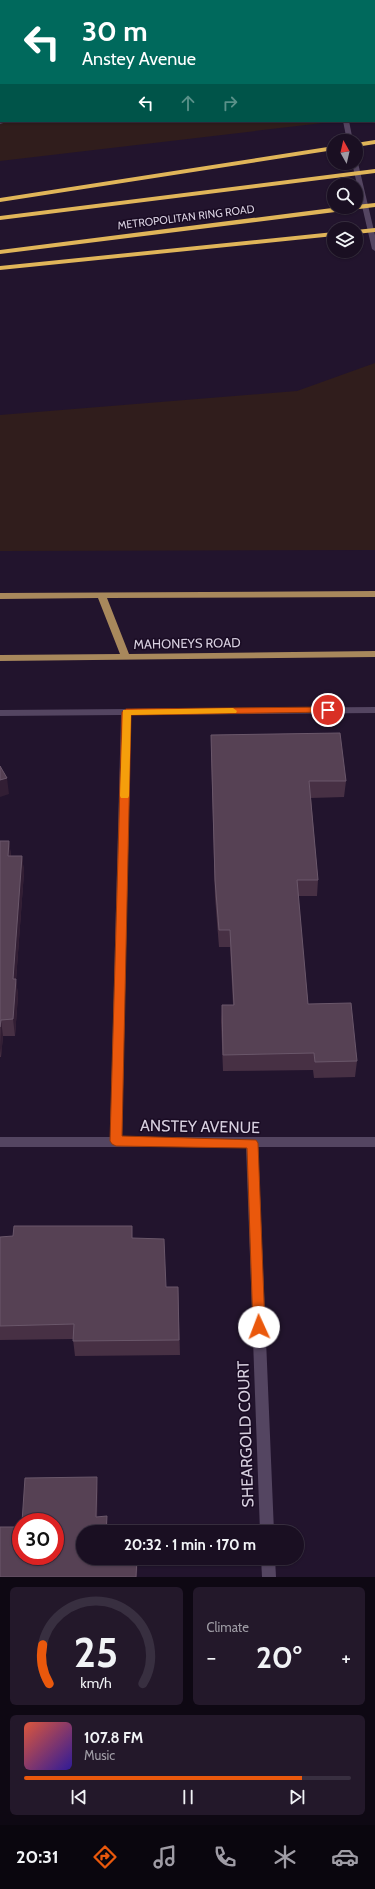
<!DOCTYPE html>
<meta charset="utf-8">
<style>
body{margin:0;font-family:Cabin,sans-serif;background:#23182a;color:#f1f3f6;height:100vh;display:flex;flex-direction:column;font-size:15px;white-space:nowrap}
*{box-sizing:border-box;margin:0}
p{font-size:13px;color:#9f9ca5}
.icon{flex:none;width:22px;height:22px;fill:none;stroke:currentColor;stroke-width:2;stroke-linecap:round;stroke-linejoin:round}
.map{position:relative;height:1577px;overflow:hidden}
.details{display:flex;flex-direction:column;gap:10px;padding:10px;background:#0e0813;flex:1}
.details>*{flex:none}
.hud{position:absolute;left:0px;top:0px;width:375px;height:122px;box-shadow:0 1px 3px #0004,0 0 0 1px #382f40;background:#00695c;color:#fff;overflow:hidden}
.needle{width:26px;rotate:352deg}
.controls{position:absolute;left:327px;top:134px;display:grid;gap:8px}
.controls a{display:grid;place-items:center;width:36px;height:36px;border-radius:50%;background:#1a0f22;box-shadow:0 1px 3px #0004,0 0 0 1px #382f40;font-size:20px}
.speed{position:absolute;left:12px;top:1513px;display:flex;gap:8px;font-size:20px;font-weight:700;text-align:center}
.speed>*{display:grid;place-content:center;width:52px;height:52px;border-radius:50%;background:#1a0f22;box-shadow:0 1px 3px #0004,0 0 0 1px #382f40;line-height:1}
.speed .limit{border:6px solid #d22;background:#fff;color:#111}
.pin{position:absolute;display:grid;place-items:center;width:34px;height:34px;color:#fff;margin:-17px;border:2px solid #fff;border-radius:50%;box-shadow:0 1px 4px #0007}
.me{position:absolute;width:44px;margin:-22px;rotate:358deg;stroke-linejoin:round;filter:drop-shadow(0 0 3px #0008)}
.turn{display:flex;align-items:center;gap:14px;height:84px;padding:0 16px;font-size:18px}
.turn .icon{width:52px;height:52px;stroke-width:2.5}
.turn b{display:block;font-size:28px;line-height:34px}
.lanes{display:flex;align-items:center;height:38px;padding:0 16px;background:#0003;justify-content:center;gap:20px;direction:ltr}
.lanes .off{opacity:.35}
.big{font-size:30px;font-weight:700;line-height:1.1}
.details .tile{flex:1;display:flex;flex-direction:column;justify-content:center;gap:6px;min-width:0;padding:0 14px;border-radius:6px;background:#23182a}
.details .dial{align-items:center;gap:0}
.dial svg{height:104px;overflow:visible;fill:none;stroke:#382f40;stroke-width:7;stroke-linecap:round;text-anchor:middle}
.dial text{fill:#f1f3f6;stroke:none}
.song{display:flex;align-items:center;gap:12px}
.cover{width:48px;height:48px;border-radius:6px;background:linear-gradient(135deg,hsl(10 70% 55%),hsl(250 70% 35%))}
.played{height:4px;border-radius:2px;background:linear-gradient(90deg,#ea580c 85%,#382f40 85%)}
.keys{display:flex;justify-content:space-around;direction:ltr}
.heat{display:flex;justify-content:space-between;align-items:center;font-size:22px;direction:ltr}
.details .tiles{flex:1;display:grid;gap:10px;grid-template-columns:1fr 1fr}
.tile:last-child{grid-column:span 2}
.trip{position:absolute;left:76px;top:1525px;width:228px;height:40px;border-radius:20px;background:#1a0f22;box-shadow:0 1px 3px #0004,0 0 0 1px #382f40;font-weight:700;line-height:40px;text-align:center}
.dock{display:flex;height:64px;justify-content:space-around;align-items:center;background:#0a060e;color:#9f9ca5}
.dock .icon{width:28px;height:28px}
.dock .on{color:#ea580c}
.dock b{font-size:18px;color:#f1f3f6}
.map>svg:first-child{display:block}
.industrial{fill:#301d1c}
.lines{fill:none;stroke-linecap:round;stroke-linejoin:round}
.service{fill:#544561;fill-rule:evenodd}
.minor{fill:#544561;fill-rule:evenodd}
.primary{fill:#a8885c;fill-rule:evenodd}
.motorway{fill:#e0b559;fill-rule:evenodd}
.wall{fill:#473044}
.shaded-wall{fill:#321e34}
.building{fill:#564154;stroke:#6a576a}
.route{fill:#ea580c;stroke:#983908}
.slow{fill:#f59e0b}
.labels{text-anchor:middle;stroke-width:3;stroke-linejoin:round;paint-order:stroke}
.far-street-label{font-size:11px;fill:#d6cede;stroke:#190b23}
.street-label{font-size:13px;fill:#d6cede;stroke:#190b23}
.near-street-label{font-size:16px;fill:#d6cede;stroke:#190b23}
</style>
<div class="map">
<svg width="375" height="1577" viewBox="0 0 375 1577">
<rect width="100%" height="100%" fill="#22142d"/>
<g class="industrial">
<path d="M0,0H375V114L374,1H1V121H340L0,161Z"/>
<path d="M375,363V550L0,551V415L297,391Z"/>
</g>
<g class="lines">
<g class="service">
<rect x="0" y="84" width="1" height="4"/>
<path d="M0,120L1,121H10L0,124Z"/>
</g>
<g class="minor">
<rect x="228" y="0" width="6" height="1"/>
<path d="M306,0H312L313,1H307Z"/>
<path d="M343,121H349L353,141H347Z"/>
<path d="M356,161L358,163L375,235V251L372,249L352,163H356Z"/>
<path d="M375,707V713L131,715L122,1137H375V1147H258L274,1532H260L246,1147H0V1137H110L121,715L0,716V710Z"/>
<path d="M261,1558H275L276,1577H262Z"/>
</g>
<path class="primary" d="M375,591V597L107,598L129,654L375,651V657L0,661V655L120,654L98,598L0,599V593Z"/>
<g class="motorway">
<path d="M375,140V144L356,147V143Z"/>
<path d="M334,146V150L0,202V198Z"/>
<path d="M375,169V173L0,220V216Z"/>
<path d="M375,203V207L0,254V250L340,207H356V205Z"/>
<path d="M375,228V232L356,234V230Z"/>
<path d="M334,232V236L0,270V266Z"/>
</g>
</g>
<g class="wall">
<path d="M0,0L1,1V79H0Z"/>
<path d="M211,735L346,781L344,797L311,798L318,880L317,896H298L308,1004L357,1061L355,1077L314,1078L313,1070L223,1071L221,1021L222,1005H233L230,947H219L215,897L211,751Z"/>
<path d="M0,841H9L11,856H22L24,872L16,980L18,995L15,1036H3L1,1057H0Z"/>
<path d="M132,1226V1238L166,1287H178L180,1355L75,1356L73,1339L0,1340V1237L13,1236Z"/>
</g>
<g class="shaded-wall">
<path d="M7,778L9,794L0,797V780Z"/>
<path d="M9,841L11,858L8,856Z"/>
<path d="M22,856L24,872L16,980L18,995L15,1036L13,1019V979Z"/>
<path d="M1,1020L3,1036L1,1057L0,1048Z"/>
<path d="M97,1477L98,1491L97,1530L96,1517Z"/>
<path d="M107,1516L108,1529V1532H106Z"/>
<path d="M137,1558H138L137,1577H136Z"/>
</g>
<g class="building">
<path d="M0,0H182V1H1V65H0Z"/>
<path d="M340,733L346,781H309L318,880H297L308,1004L351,1003L357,1061L315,1062L314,1053L223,1055L222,1005H234L230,930H219L215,880L211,735Z"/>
<path d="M0,766L7,778L0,780Z"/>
<path d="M0,841H9L8,856H22L13,979H16L13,1019L1,1020L0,1027Z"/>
<path d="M14,1226H132V1238L164,1239L166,1287H178L179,1340L73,1341L74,1324L0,1326V1237L13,1236Z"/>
<path d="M97,1477L96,1517L107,1516L106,1532H83V1558H137L136,1577H0V1527H21V1556H55V1522H22L25,1478Z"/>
</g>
<path class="route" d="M328,707L331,708V712L131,715L122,1136L256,1140L258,1143L265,1327L263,1331L259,1333L254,1331L253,1327L247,1148L116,1146L112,1144L110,1141L122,712L126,709Z"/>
<path class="slow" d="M233,708L237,711L236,713L131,715L129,796L128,798H121L120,796L123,710Z"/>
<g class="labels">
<g class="far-street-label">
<text transform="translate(186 217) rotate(-7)" y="4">METROPOLITAN RING ROAD</text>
</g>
<g class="street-label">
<text transform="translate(187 643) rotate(-1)" y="5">MAHONEYS ROAD</text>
</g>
<g class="near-street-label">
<text transform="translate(200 1126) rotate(1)" y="6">ANSTEY AVENUE</text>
<text transform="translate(245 1434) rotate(-92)" y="6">SHEARGOLD COURT</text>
</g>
</g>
</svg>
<div class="controls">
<a><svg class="needle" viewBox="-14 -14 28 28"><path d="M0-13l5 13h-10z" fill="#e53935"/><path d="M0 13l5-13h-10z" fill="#9f9ca5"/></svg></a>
<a><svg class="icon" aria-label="search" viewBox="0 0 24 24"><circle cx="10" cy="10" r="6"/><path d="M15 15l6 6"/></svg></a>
<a><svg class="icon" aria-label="layers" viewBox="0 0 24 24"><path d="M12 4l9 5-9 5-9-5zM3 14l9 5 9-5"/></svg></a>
</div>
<div class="speed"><div class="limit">30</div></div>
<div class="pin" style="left:328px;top:710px;background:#d93025"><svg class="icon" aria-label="arrive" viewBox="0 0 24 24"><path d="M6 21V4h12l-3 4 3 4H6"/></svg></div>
<svg class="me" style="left:259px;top:1327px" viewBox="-20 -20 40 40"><circle r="19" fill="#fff"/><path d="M0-13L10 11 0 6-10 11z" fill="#ea580c"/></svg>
<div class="trip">20:32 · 1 min · 170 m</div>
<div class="hud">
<div class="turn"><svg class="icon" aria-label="left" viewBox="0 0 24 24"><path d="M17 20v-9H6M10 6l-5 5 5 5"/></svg><div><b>30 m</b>Anstey Avenue</div></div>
<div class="lanes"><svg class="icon" aria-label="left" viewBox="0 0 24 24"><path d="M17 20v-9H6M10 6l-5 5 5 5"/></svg><svg class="icon off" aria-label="ahead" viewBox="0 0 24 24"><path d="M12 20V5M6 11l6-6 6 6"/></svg><svg class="icon off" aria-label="right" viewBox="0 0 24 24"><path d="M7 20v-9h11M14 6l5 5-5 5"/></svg></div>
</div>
</div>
<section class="details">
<div class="tiles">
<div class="tile dial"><svg viewBox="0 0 100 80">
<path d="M14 69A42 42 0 1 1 86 69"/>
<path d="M14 69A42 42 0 0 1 9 39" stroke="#ea580c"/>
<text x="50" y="56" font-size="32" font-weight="700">25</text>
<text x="50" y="72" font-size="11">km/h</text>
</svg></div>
<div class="tile"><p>Climate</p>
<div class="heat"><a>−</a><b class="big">20°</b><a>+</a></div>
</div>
<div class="tile">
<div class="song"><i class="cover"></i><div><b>107.8 FM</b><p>Music</p></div></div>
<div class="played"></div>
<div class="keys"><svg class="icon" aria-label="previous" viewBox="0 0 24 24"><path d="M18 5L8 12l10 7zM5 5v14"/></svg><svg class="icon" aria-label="pause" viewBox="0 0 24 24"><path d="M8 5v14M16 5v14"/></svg><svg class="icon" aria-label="next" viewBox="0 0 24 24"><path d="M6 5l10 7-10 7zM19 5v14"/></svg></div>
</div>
</div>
</section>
<nav class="dock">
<b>20:31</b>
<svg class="icon on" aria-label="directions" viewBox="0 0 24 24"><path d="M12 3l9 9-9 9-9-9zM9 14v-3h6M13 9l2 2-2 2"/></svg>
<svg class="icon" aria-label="music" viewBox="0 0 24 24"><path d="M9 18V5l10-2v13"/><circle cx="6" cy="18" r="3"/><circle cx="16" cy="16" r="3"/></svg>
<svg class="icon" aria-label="phone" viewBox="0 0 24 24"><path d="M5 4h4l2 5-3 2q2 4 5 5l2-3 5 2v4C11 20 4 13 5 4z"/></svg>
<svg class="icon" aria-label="climate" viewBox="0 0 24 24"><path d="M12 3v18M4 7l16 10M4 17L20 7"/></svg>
<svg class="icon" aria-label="car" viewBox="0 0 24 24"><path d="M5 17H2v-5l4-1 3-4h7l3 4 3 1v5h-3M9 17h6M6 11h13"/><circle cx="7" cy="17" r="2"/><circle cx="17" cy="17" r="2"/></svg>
</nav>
